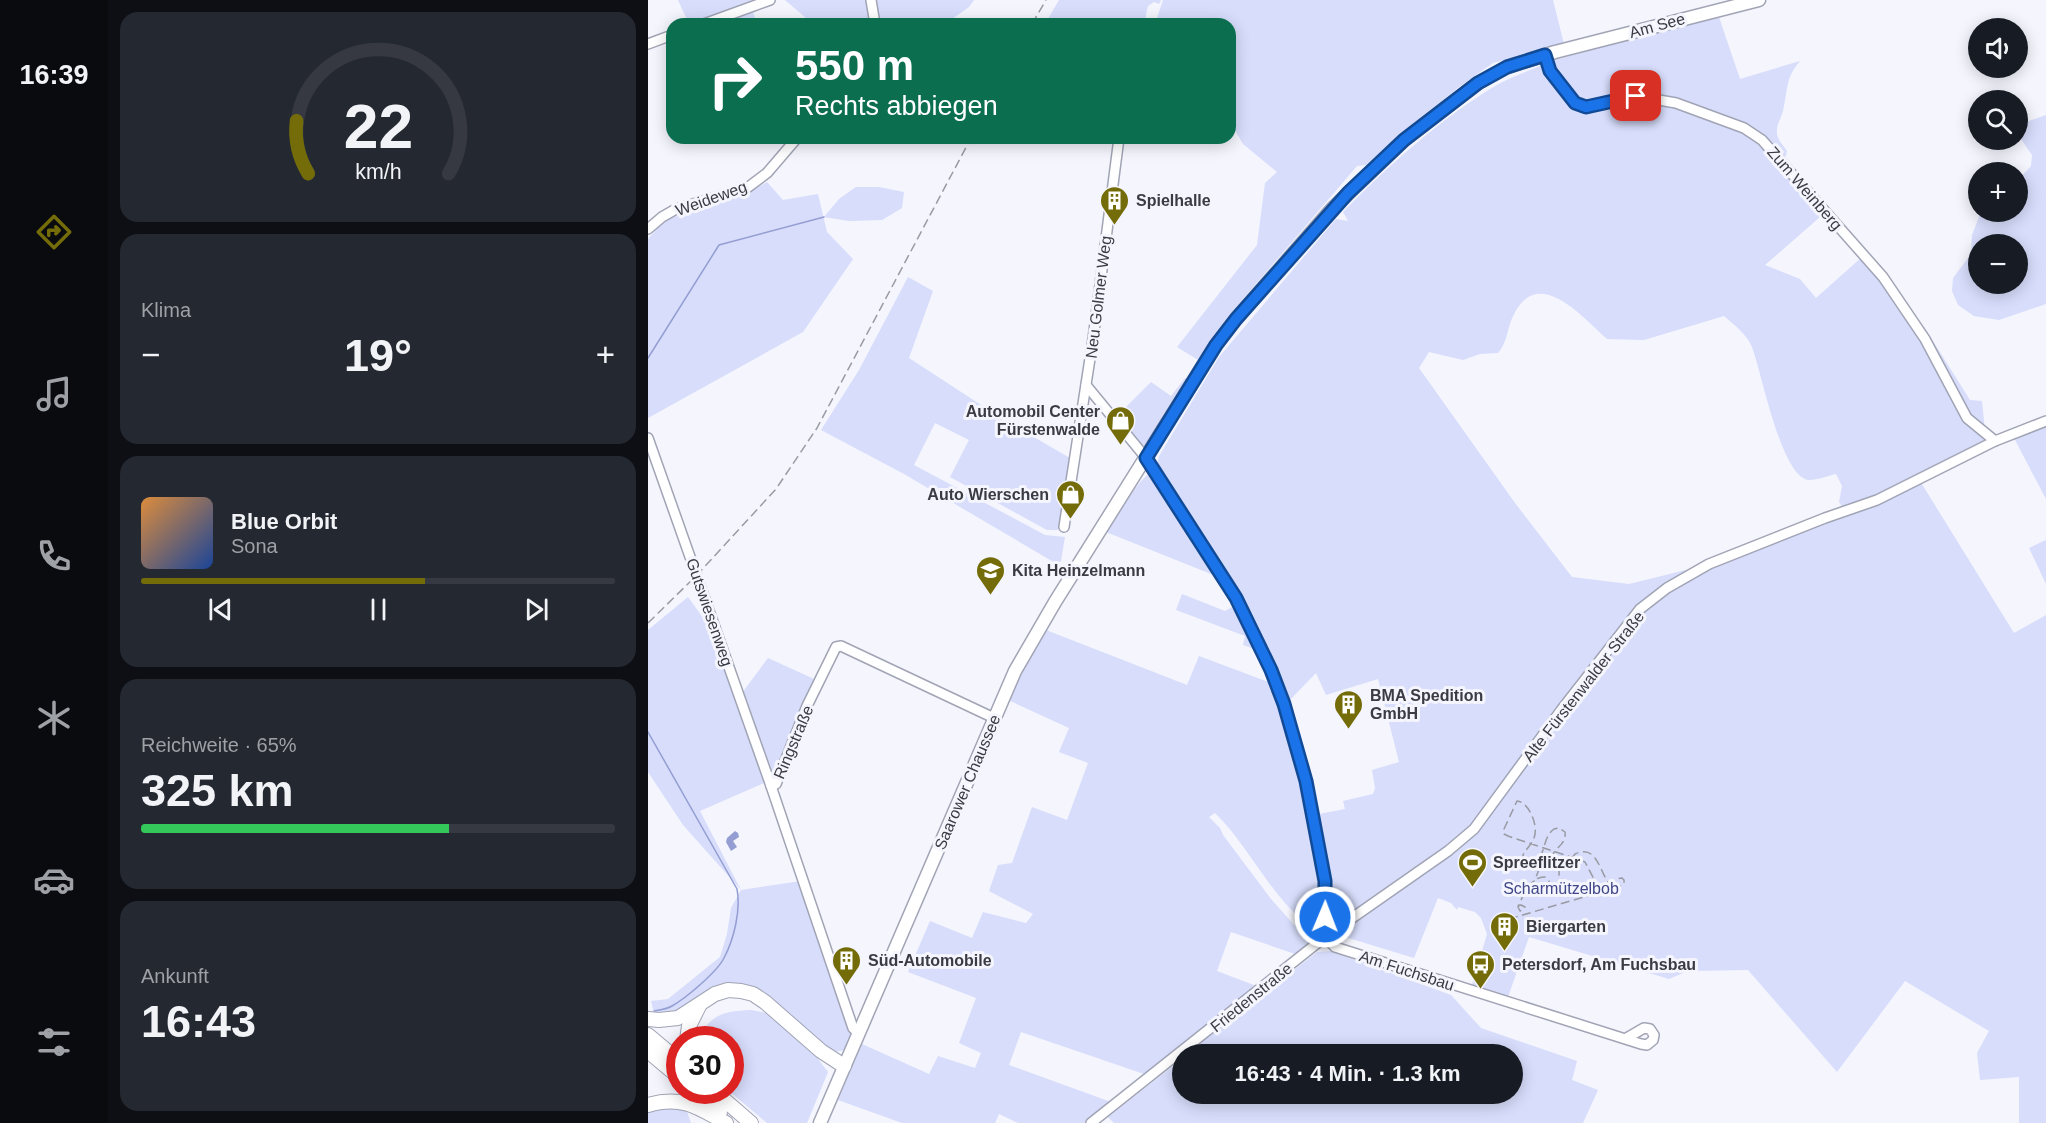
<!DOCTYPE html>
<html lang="de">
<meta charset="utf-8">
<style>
body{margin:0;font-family:Helvetica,sans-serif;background:#242831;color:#f1f3f6;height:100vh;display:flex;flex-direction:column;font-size:22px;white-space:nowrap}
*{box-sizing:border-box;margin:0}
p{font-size:20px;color:#9ea1a6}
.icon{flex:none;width:33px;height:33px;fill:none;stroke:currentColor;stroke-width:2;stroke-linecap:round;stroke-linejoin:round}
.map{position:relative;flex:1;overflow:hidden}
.panel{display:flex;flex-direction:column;gap:12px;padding:12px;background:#0d0f14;width:540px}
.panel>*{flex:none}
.hud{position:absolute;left:18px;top:18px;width:570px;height:126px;border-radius:18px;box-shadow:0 3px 15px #0003;background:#0b6e4f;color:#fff;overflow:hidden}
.fabs{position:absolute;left:1320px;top:18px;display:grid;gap:12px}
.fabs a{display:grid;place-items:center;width:60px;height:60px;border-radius:50%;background:#171b24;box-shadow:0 3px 15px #0003;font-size:30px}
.speed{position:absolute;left:18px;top:1026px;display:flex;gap:12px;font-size:30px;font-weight:700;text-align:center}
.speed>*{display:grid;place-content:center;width:78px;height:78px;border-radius:50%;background:#171b24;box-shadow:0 3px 15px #0003;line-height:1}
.speed .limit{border:9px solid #d22;background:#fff;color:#111}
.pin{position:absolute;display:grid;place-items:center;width:51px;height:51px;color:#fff;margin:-26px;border-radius:12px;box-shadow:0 3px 9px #0006}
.me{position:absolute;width:66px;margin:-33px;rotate:1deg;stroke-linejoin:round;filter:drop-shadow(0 0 4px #0008)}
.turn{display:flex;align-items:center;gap:21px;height:126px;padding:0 30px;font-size:27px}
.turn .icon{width:78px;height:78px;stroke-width:2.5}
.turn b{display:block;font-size:42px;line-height:51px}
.big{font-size:45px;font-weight:600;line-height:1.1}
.panel .widget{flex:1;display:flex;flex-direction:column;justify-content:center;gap:9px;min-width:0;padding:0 21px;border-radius:18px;background:#242831}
.panel .dial{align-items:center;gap:0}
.dial svg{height:156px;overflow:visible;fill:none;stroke:#363941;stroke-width:7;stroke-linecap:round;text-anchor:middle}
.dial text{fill:#f1f3f6;stroke:none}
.song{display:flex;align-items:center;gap:18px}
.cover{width:72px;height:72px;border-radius:9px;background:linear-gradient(135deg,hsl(30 70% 55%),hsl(220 70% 35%))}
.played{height:6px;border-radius:3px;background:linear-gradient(90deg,#746c08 60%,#363941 60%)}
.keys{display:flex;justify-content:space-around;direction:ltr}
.heat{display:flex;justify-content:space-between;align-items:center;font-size:33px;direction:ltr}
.charge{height:9px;border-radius:4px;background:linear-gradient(90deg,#34c759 65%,#363941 0)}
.trip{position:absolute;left:524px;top:1044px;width:351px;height:60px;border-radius:30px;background:#171b24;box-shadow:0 3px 15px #0003;font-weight:600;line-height:60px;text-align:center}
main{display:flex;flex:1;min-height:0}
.tabs{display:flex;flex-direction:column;width:108px;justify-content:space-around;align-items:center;background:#090b0e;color:#9ea1a6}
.tabs .icon{width:42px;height:42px}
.tabs .selected{color:#746c08}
.tabs b{font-size:27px;color:#f1f3f6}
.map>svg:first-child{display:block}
.green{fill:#d7ddfb;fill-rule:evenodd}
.water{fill:#949ed2}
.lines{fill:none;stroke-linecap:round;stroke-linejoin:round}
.stream{stroke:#949ed2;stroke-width:1.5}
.minor-casing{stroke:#a1a4b5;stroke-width:12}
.major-casing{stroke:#a1a4b5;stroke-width:15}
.highway-casing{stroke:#a1a4b5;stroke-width:16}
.minor{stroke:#fff;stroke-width:9}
.major{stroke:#fff;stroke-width:12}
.highway{stroke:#fff;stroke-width:14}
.rail{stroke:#9a9ba2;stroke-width:1.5;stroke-dasharray:9 4.5;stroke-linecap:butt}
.route-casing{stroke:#114b97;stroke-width:15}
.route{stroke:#1a73e8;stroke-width:10}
.labels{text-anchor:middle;stroke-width:6;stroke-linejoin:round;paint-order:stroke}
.street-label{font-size:16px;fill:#3b3c43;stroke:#f4f5fd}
.poi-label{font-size:16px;font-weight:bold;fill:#3b3c43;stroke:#f4f5fd;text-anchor:start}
.park-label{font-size:16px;fill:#404788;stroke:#f4f5fd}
</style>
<main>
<nav class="tabs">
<b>16:39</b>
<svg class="icon selected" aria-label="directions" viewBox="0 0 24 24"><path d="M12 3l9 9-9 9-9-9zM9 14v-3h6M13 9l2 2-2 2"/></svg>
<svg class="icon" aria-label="music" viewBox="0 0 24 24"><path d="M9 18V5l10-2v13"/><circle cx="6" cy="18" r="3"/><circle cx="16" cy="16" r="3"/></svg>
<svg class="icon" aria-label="phone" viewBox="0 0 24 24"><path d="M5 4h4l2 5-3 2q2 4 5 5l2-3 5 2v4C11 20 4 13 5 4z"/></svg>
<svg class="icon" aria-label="climate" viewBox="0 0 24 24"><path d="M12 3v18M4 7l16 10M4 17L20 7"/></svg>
<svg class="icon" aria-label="car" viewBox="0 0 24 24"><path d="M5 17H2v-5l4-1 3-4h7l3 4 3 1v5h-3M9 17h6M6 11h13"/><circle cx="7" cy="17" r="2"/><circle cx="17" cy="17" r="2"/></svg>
<svg class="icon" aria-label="filters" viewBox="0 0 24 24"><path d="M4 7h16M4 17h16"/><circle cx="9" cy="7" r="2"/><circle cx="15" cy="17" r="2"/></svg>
</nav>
<section class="panel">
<div class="widget dial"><svg viewBox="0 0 100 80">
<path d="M14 69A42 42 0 1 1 86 69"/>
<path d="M14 69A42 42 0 0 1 8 42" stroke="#746c08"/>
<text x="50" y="56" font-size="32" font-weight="700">22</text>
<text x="50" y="72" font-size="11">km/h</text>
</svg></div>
<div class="widget"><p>Klima</p>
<div class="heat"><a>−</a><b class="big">19°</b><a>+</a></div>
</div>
<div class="widget">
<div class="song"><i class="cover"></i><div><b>Blue Orbit</b><p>Sona</p></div></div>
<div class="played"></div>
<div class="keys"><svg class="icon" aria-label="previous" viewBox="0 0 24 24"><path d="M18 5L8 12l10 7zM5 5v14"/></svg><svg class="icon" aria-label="pause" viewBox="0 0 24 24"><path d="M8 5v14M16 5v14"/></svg><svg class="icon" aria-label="next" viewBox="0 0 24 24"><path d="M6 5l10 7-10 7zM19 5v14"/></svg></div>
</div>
<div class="widget"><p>Reichweite · 65%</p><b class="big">325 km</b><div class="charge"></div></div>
<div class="widget"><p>Ankunft</p><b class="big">16:43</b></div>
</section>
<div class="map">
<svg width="1398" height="1123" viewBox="0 0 1398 1123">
<rect width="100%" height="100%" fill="#f4f5fd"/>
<g class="green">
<path d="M30,0H106L41,24Z"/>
<path d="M137,0H326L321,7L297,24H165Z"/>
<path d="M411,0H513L511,4L506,2L500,6L496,24H397Z"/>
<path d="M515,0H905L916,44L845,63L811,87L718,165L709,166L584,312L550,360L529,347L609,245L617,183L629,172L595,144L582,122V24H507Z"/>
<path d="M105,12L109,24H71Z"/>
<path d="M1071,17L1092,79L1152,61C1137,78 1140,90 1135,111C1133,119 1128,124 1129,134C1130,140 1135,145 1139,151L1134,170L1172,217L1117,265L1152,279L1168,298L1214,257L1240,287L1270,332L1276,327L1322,400L1334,401L1338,441L1229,496L1195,508L1191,502L1194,486L1188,474C1180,476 1169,480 1161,480C1133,478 1113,369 1104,347C1098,333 1086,325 1076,316L996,340L959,339C935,318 891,265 866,314C859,327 860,342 850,353L832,354L815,360L781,352L771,368L867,503L924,577L981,584L1066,563L1272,481L1366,633L1398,615V1123H1371V1077L1332,1080L1329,1053L1341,1031L1257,981L1189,1072L1100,970L1040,971L1021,979L881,937L860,997L824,985L839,934L833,918L827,912L810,907L809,910L803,903L790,898L766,958L694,936L681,915H669V931C624,902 604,849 567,813L561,817L572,828L575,835L623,899L647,926L667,938L666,942L650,955L583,932L569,971L611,987L499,1075L373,1032L361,1065L463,1102L437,1123H370L351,1114L347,1123H254L190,1100L214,1044L281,1074L290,1056L327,1068L333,1053L311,1043L328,998L260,972L282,921L324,938L335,912L378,923L385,914L341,891L350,865L364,863L384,807L419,820L440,763L411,752L421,728L360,700L373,671L398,630L539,685L551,656L623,683L609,650L595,645L597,636L528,610L534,594L577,611L586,606L568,576L458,532C473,510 487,482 509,467L511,456L571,357L688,219L700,221L695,212C741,165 791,120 847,86C863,77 881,71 897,64L901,69L907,60L981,39ZM668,673L678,695L730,679L751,762L724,770L727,788L725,794L695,801L697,809L671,814L639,703Z"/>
<path d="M1398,115V304L1351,320L1326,316L1310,305L1304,291L1305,278L1323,254L1324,235L1333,212H1370V180L1383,166L1384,155L1370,135V125ZM1330,244H1370V284H1330Z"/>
<path d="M119,182L135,200L170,194L179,232L205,259L155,332L0,418V239L17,220L100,193Z"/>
<path d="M208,187H231L256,192L254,208L234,220L201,221L176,217L191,199Z"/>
<path d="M260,277L285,291L261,358L353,418L422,458L412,527L409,530H399L302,477L321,440L287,423L266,465L397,535L417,537L413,561L409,564L256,474L173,430L211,370Z"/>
<path d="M537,378L541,380L501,443L495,445L489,440L471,414L503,382L523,396Z"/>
<path d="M1398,425V499L1366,438Z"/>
<path d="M1398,540V584L1381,548Z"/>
<path d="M40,597L63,629L118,782L52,811L93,890L153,881L204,1032L197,1050L187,1052L176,1047L84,984C53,987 57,999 34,1010C26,1013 15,1015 7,1017L3,1001L20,999L72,957L79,934L83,908L93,890L35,825L0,772V630Z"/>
<path d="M120,658L166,679L127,771L121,773L94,693Z"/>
<path d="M682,951L803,995L833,1028L929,1061L924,1080L950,1090L935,1123H466L460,1117L534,1059V1094H864V1054H539L669,952Z"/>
<path d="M103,1010L118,1013L167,1055L180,1072L159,1123H119L81,1091L82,1090V1040L50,1039C63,1014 76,1011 103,1010Z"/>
<path d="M27,1107L39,1112L43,1123H0V1109Z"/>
</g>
<path class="water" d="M87,831L90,833L91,837L85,841L89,847L83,851L78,842L79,838Z"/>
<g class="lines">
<g class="stream">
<path d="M0,358L71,245L176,217"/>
<path d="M0,732L89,889C93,910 86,939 76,958C69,972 38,998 24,1006C19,1009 12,1010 6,1011"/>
</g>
<defs>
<g id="minor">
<path d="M223,0L227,24"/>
<path d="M56,24L122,0"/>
<path d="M0,44L24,35"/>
<path d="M897,55L902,71L927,103L937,107L988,96L1028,103L1096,128L1114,140L1235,277L1277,339L1319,418L1347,441"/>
<path d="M0,229L14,217L28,209L99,188L119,173L149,138"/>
<path d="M438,385L498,458L588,598L612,644L636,704L658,781L677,881V937L687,947L993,1044L999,1045L1005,1040L1006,1035L1002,1029L996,1028L977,1039"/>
<path d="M0,438L123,786L205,1028L211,1034"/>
<path d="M416,527L445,339L471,138"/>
<path d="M123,786L128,784L159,706L188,647L193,646L346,718"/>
<path d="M443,1123L677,937L800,851L826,829L914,709L992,609L1019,588L1061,564L1177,518L1229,500L1347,441L1398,421"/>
</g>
<path id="major" d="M172,1123L367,671L407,602L568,345L588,319L684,209L756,140L830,83L859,67L907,52L1111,0"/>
<g id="highway">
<path d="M0,1019L11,1020L30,1018L67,994L80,990L93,991L105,994L117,1002L173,1051L196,1066"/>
<path d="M0,1035L32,1062"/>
<path d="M39,1040L41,1026L51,1006"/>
<path d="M0,1051L32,1078"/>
<path d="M47,1090L72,1112"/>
<path d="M65,1090L103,1123"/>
<path d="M0,1105C33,1095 50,1107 78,1123"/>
</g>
</defs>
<use href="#minor" class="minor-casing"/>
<use href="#major" class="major-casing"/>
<use href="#highway" class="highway-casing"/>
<use href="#minor" class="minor"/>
<use href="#major" class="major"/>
<use href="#highway" class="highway"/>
<g class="rail">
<path d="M384,24L398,0"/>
<path d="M0,623L49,575L128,489L169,428L323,138"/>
<path d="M861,919L970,887L976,884V880L974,878L968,879L964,883L960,882C951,869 948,844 927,854C921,862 915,872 904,867C899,847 919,849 917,832L911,828L906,829C893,838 899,859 883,865C878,863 876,860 875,855C878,849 884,844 886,838C891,826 881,802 869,801L856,829V834L860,836C886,845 912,853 937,862L948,883L947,892L937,893L929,883L917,882L911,875C912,867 907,847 896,860C892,864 889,877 885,883L886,891L892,894L901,888V881L897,877C883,876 875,895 870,907L872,911L876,909L877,907L873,905L870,906L869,908"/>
</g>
</g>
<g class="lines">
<defs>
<path id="route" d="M677,917V881L658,781L636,704L623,670L588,598L498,458L568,345L588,319L700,193L756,140L830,83L859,67L897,55L902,71L927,103L938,107L988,96"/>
</defs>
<use href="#route" class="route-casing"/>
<use href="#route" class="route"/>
</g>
<defs>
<symbol id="building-pin" viewBox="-11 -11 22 30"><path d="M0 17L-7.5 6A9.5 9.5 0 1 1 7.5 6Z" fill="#746c08" stroke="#f4f5fd"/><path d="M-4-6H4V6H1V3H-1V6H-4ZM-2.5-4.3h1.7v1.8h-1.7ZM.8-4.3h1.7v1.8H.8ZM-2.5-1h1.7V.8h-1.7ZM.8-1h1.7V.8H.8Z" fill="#fff"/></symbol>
<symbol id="shop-pin" viewBox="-11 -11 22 30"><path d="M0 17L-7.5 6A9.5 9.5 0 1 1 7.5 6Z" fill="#746c08" stroke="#f4f5fd"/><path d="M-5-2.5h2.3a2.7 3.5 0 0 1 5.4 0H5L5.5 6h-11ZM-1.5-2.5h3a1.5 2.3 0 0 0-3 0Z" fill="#fff"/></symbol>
<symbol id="school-pin" viewBox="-11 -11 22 30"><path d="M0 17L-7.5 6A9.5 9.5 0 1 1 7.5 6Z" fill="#746c08" stroke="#f4f5fd"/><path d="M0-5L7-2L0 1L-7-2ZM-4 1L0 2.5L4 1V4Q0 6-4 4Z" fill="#fff"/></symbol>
<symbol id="stadium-pin" viewBox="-11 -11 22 30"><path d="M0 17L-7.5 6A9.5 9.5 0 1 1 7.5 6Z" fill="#746c08" stroke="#f4f5fd"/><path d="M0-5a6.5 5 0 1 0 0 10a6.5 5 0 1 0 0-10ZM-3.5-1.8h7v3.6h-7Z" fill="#fff"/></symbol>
<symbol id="bus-pin" viewBox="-11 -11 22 30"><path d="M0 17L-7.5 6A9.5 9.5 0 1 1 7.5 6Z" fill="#746c08" stroke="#f4f5fd"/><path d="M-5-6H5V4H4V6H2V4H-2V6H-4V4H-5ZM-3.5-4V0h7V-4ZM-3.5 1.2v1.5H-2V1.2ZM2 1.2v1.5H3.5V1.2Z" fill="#fff"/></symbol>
</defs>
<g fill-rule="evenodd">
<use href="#building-pin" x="450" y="184" width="33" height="45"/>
<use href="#shop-pin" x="456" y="404" width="33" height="45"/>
<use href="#shop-pin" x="406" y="478" width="33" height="45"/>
<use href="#school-pin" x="326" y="554" width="33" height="45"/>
<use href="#building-pin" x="684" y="688" width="33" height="45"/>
<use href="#stadium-pin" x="808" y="846" width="33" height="45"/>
<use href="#building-pin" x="840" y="910" width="33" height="45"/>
<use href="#building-pin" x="182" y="944" width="33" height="45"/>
<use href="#bus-pin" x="816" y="948" width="33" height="45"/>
</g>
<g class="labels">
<g class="street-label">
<text transform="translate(1009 25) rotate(-15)" y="6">Am See</text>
<text transform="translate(1157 188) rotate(49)" y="6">Zum Weinberg</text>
<text transform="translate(63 198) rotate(-20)" y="6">Weideweg</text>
<text transform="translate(450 297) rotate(-83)" y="6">Neu Golmer Weg</text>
<text transform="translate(62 612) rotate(71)" y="6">Gutswiesenweg</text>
<text transform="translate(935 686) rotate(-52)" y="6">Alte Fürstenwalder Straße</text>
<text transform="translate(145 742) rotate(-67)" y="6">Ringstraße</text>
<text transform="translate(319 782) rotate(-67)" y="6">Saarower Chaussee</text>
<text transform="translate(759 970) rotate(18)" y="6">Am Fuchsbau</text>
<text transform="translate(603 997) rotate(-39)" y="6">Friedenstraße</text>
</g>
<g class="poi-label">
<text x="488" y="206">Spielhalle</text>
<text x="452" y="417" text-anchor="end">Automobil Center<tspan x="452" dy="18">Fürstenwalde</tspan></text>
<text x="401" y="500" text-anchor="end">Auto Wierschen</text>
<text x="364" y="576">Kita Heinzelmann</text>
<text x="722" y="701">BMA Spedition<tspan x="722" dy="18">GmbH</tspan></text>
<text x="845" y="868">Spreeflitzer</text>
<text x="878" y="932">Biergarten</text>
<text x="220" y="966">Süd-Automobile</text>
<text x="854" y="970">Petersdorf, Am Fuchsbau</text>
</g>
<g class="park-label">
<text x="913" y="894">Scharmützelbob</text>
</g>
</g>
</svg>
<div class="fabs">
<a><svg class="icon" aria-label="sound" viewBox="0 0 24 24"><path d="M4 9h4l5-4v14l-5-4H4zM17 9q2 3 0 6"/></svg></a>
<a><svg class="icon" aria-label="search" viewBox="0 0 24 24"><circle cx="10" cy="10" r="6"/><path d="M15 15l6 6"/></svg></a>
<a>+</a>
<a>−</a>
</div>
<div class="speed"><div class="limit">30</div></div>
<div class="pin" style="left:988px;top:96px;background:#d93025"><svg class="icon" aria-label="arrive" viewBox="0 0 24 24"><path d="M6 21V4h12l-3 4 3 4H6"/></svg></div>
<svg class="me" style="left:677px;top:917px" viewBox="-20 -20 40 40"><circle r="17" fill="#1a73e8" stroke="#fff" stroke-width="3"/><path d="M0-11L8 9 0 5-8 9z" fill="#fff"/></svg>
<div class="trip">16:43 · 4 Min. · 1.3 km</div>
<div class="hud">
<div class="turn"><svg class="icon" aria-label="right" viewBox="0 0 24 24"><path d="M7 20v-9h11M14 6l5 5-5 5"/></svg><div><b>550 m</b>Rechts abbiegen</div></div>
</div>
</div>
</main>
